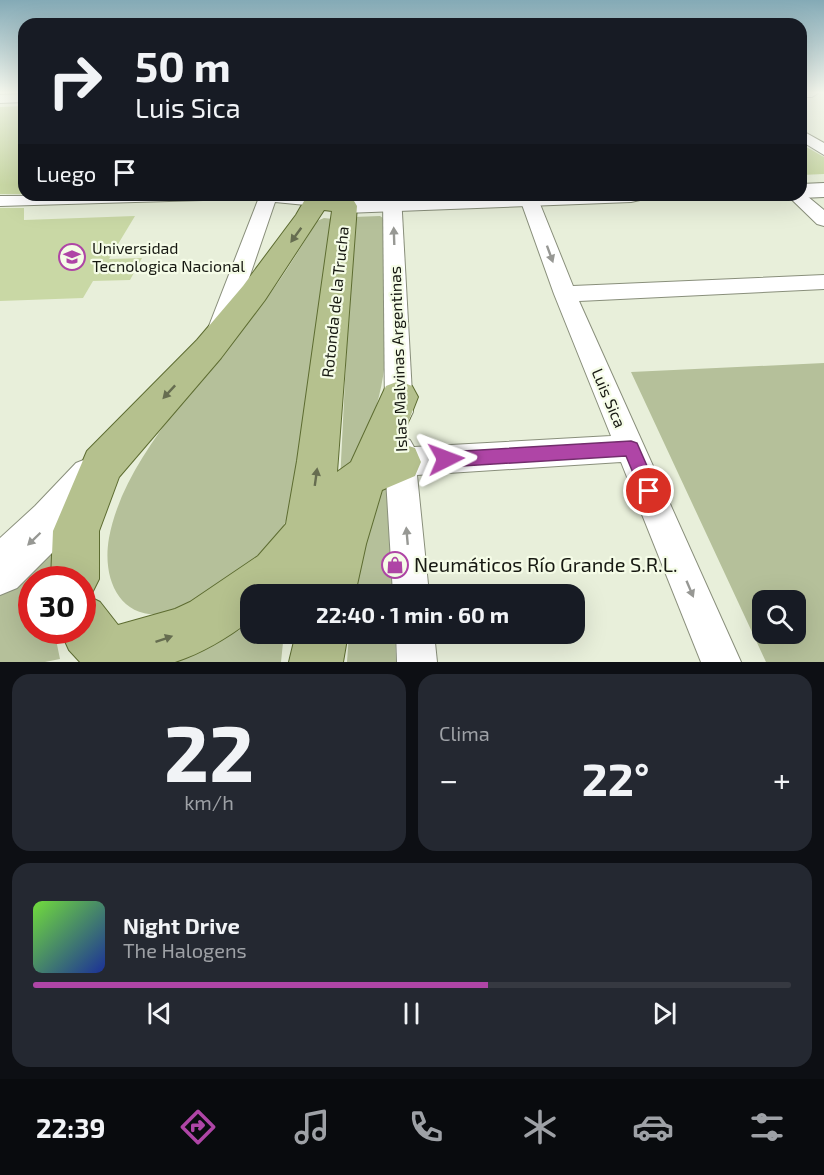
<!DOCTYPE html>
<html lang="es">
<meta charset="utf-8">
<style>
body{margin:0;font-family:"Exo 2",sans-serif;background:#242831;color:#f1f3f6;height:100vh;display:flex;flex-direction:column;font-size:22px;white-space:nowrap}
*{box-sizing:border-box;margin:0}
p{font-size:20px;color:#9ea1a6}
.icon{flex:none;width:33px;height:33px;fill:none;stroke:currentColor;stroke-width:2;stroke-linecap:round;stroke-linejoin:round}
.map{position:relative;height:662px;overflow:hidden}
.side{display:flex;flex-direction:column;gap:12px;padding:12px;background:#0d0f14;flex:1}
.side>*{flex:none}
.guide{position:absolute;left:18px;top:18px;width:789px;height:183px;border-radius:18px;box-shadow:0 6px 24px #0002;background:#171b24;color:#f1f3f6;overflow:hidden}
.buttons{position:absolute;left:752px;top:590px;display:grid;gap:12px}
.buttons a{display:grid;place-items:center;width:54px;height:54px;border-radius:12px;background:#171b24;box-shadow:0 6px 24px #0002;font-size:30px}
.speed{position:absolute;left:18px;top:566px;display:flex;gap:12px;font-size:30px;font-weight:700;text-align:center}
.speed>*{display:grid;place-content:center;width:78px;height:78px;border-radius:50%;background:#171b24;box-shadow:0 6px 24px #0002;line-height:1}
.speed .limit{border:9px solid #d22;background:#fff;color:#111}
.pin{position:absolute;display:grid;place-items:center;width:51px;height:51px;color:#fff;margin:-26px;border:3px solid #fff;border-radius:50%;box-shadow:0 2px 6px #0007}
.me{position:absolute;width:66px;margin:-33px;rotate:87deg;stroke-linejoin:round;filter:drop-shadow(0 0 4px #0008)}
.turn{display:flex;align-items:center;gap:21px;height:126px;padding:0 18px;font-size:27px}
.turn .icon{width:78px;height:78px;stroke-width:2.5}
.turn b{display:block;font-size:42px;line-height:51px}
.then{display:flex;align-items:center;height:57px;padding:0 18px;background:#0003;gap:12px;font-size:22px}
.big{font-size:45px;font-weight:700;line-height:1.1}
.side .widget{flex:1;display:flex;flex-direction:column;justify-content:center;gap:9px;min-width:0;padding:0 21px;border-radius:18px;background:#242831}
.side .dial{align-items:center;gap:0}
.dial b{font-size:78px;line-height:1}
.song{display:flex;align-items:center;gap:18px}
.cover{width:72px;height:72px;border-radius:9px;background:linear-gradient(135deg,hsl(100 70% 55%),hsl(230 70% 35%))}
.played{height:6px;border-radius:3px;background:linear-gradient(90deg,#af45a6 60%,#363941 60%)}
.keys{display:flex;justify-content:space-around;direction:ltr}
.heat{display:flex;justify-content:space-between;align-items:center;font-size:33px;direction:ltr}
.side .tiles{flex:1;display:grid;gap:12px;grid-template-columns:1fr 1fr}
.widget:last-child{grid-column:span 2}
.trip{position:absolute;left:240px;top:584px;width:345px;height:60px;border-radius:18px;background:#171b24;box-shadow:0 6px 24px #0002;font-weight:700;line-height:60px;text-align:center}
.tabs{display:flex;height:96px;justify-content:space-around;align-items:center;background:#090b0e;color:#9ea1a6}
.tabs .icon{width:42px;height:42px}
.tabs .selected{color:#af45a6}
.tabs b{font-size:27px;color:#f1f3f6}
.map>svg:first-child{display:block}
.green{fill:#b5c09a;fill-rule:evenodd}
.building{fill:#c9d8a5}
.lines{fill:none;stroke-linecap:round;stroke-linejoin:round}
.street-casing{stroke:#898f7b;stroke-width:2}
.secondary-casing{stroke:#898f7b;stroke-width:2}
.primary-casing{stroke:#5d6c31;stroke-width:2}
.street{fill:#fff;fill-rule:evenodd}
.secondary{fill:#fff;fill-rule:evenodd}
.primary{fill:#b5c18e;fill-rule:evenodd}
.oneway{fill:#666d50}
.oneway2{fill:#979894}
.route{fill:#af45a6;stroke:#722d6c;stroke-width:1.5}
.labels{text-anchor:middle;stroke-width:4.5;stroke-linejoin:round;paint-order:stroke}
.poi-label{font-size:16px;fill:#171912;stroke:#f5fce7;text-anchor:start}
.street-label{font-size:16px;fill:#171912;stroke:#f5fce7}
.near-poi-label{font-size:20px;fill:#171912;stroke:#f5fce7;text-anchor:start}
</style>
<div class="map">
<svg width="824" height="662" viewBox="0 0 824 662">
<rect width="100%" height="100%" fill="#e8efda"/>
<g class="green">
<path d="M380,216L383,218C385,277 394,350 376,407C368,434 353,458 340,482L353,217Z"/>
<path d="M324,218L333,219L290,512C280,537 259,562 240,581C231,589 214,593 203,598C191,603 177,612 165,614C118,620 102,577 109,538C124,455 209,374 259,309C280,281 299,251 317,221Z"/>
<path d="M824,363V662H766L631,372ZM762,600H795V633H762Z"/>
<path d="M389,477L393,594H353L375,490Z"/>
<path d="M65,534L52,579H32V630H54L60,659L45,662H0V595Z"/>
<path d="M250,625V633H284L281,662H174Z"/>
<path d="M349,633H395L396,662H347Z"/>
</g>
<g class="building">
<path d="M24,106V194H0V107Z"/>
<path d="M801,144L824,157V174L801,175Z"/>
<path d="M0,208H24V220L135,216L109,259L142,258L130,280L93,281L83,298L0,301Z"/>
</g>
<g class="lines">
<defs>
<g id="street">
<path d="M801,93H818L812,97H801Z"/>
<path d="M24,94V102L0,103V95Z"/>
<path d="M801,130L824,143V155L801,141Z"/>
<path d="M801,191L824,210V226L817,224L787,195H801Z"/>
<path d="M212,195L209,199L203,200L0,206V196Z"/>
<path d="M248,195H310L322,197L325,201L322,205L316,206L275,202L231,331L227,337L219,340L211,337L207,331L258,200L251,199Z"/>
<path d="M383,195H401L413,412L409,420L399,424L389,420L385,412Z"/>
<path d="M523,195H534L538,199L573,286L824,275V289L579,301L741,662H701L621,462L417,475L429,594H393L385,462V450L390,440L400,436L410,440L414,447L611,436L554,294L520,199Z"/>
<path d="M396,633H434L437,662H397Z"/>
</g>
<g id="secondary">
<path d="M824,183V197L801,198L792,195H801V184Z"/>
<path d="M438,195H643L640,200L631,202L345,213L336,211L333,206L336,201L345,199Z"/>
<path d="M91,457L106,463L112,477L106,491L67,538L17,588L0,595V538L35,506L76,463Z"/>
</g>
<g id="primary">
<path d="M324,195L354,201L357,206L337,472L351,462L386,386L399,381L412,386L418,397L400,443L415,448L421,462L415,476L382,490L366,544L355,594H250V621C227,638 203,653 175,662H80L69,650L60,630H82V579H51L53,531L87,451L197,340L243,286L296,215L307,196ZM324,210L332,211L297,461L286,524L258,556L190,602L175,609L118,625L100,602L90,597L99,579V531L119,477L221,358L265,300Z"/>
<path d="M296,633H348L343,662H289Z"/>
</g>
</defs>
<use href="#street" class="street-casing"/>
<use href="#secondary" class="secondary-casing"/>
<use href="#primary" class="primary-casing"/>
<use href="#street" class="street"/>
<use href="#secondary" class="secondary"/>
<use href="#primary" class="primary"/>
</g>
<defs><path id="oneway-solid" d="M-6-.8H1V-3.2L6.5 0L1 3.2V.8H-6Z" transform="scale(1.5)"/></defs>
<g class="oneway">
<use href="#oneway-solid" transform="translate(296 235) rotate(126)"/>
<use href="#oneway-solid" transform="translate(169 392) rotate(133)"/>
<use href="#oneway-solid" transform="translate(316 477) rotate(-82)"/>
<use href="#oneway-solid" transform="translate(164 639) rotate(-19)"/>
</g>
<g class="oneway2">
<use href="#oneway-solid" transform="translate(394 236) rotate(-92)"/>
<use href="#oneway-solid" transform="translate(550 254) rotate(70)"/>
<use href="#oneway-solid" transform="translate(407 536) rotate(-95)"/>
<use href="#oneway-solid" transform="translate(34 539) rotate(136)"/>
<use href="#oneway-solid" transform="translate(690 589) rotate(67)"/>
</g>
<linearGradient id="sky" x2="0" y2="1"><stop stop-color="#84aab6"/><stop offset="0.5" stop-color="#f5f8ee"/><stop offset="1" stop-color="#f5f8ee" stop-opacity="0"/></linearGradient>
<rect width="824" height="185" fill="url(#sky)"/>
<path class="route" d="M631,441L637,443L658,491L655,497L649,500L643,497L626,456L446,467L440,465L438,459L440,454L446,452Z"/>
<defs>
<symbol id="university-ring" viewBox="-11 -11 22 22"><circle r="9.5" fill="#f5fce7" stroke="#af45a6" stroke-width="1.5"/><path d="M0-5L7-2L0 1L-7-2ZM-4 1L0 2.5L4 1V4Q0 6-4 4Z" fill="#af45a6"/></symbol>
<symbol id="shop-ring" viewBox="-11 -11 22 22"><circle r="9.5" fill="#f5fce7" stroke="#af45a6" stroke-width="1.5"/><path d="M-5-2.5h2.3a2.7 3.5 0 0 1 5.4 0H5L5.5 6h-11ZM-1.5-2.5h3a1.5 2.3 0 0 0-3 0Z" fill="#af45a6"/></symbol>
</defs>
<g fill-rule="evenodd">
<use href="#university-ring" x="57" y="242" width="30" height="30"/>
<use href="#shop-ring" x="380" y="550" width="30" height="30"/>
</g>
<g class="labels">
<g class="poi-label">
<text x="92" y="254">Universidad<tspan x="92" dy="18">Tecnologica Nacional</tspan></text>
</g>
<g class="street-label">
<text transform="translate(335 302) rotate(-84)" y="6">Rotonda de la Trucha</text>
<text transform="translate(398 359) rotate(-92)" y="6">Islas Malvinas Argentinas</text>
<text transform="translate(609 398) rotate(67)" y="6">Luis Sica</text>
</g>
<g class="near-poi-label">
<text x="414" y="572">Neumáticos Río Grande S.R.L.</text>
</g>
</g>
</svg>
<div class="buttons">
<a><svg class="icon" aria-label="search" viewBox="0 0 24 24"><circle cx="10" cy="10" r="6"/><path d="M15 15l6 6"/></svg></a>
</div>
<div class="speed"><div class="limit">30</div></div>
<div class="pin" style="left:649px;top:491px;background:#d93025"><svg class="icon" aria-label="arrive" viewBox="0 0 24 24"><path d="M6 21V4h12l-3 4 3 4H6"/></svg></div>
<svg class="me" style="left:446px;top:459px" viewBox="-20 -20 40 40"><path d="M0-17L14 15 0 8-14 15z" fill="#af45a6" stroke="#fff" stroke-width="4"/></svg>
<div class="trip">22:40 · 1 min · 60 m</div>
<div class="guide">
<div class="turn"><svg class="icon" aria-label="right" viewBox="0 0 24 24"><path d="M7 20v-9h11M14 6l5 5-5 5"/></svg><div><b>50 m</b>Luis Sica</div></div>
<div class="then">Luego<svg class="icon" aria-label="arrive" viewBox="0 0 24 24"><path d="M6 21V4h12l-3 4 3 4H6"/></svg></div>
</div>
</div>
<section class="side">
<div class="tiles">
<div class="widget dial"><b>22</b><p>km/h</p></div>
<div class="widget"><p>Clima</p>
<div class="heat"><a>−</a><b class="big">22°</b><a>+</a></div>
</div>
<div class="widget">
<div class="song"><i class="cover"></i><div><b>Night Drive</b><p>The Halogens</p></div></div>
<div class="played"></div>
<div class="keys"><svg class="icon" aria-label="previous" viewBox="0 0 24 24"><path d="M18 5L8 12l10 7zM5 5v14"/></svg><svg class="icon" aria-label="pause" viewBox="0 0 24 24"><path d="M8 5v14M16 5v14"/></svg><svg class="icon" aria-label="next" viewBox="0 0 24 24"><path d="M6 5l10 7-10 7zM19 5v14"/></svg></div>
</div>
</div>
</section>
<nav class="tabs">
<b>22:39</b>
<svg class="icon selected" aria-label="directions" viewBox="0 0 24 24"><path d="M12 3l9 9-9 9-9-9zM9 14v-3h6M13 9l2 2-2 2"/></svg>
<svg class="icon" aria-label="music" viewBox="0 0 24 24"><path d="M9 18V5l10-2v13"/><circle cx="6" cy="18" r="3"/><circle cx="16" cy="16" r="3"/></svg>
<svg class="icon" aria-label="phone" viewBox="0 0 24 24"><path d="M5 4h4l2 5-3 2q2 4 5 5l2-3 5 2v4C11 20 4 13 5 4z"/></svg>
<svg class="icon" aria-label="climate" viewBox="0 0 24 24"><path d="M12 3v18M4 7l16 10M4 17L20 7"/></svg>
<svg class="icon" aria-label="car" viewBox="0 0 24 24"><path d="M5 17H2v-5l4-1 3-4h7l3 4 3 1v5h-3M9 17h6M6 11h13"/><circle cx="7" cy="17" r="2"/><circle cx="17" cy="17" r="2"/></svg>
<svg class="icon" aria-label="filters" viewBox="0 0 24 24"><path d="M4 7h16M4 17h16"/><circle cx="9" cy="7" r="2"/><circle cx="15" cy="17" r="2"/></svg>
</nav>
